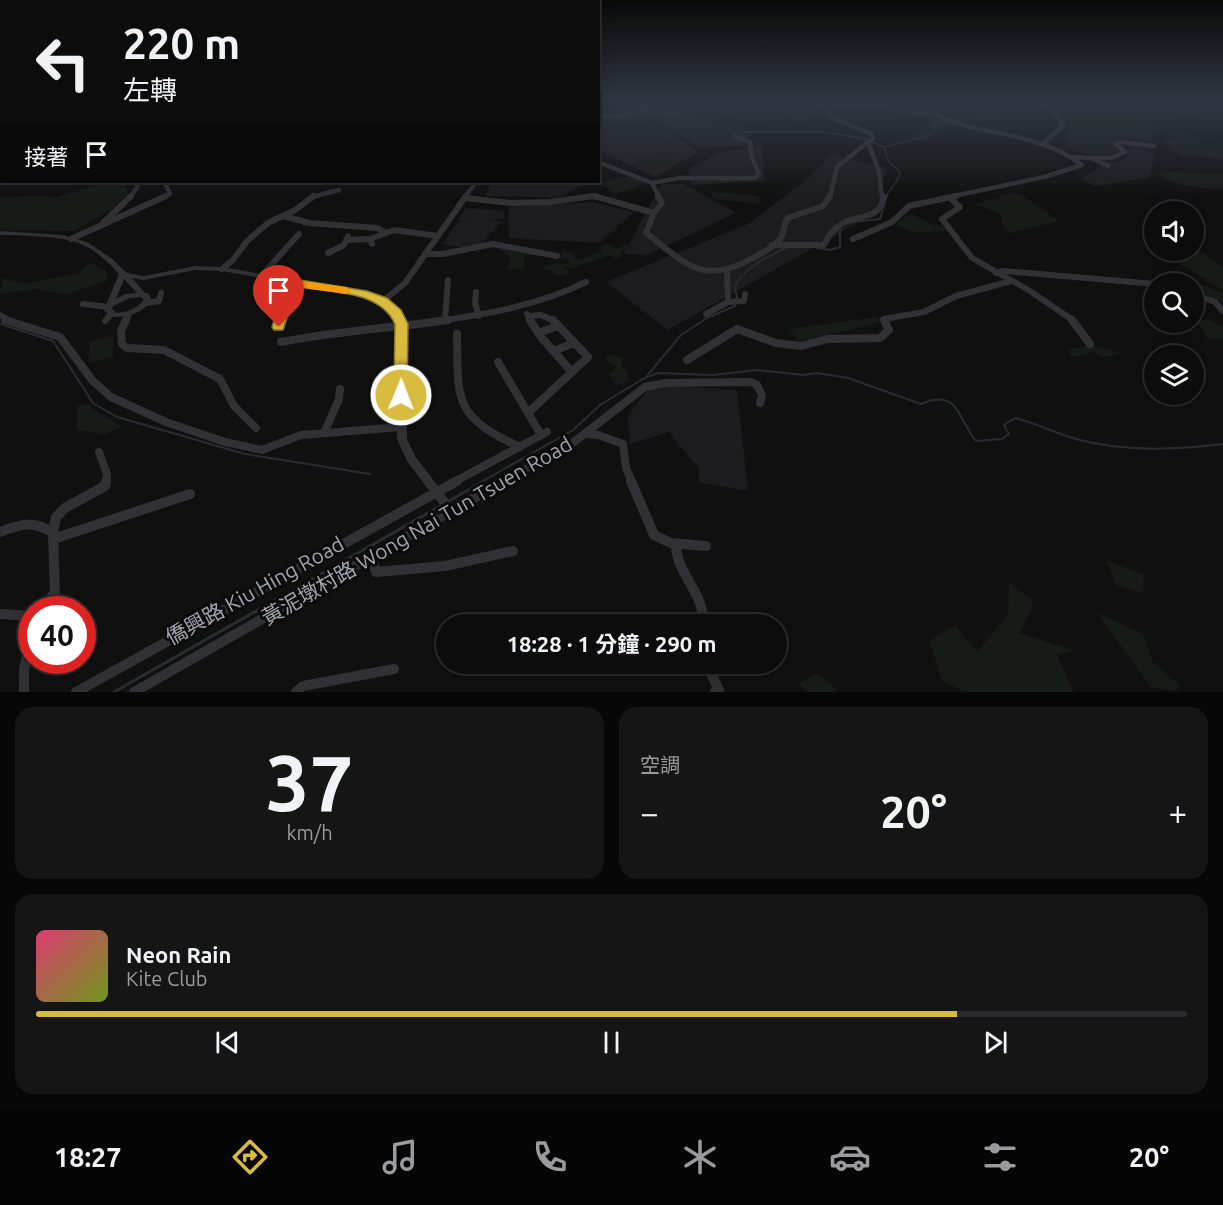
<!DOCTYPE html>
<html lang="zh-TW">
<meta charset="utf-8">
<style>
body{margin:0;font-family:Ubuntu,"Noto Sans TC",sans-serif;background:#151516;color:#f1f3f6;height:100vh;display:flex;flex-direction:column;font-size:22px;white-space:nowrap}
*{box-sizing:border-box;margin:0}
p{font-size:20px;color:#9a9b9d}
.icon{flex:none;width:33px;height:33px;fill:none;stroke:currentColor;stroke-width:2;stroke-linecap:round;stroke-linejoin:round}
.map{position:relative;height:692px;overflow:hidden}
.details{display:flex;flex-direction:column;gap:15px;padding:15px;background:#070707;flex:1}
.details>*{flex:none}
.guide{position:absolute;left:0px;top:0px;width:600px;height:183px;box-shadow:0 3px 15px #0003,0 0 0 2px #2c2c2e;background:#0c0c0d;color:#f1f3f6;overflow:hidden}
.tools{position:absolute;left:1144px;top:201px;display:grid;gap:12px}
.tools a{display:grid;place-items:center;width:60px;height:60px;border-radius:50%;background:#0c0c0d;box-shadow:0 3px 15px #0003,0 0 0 2px #2c2c2e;font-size:30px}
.speed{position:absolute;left:18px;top:596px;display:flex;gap:12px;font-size:30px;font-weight:700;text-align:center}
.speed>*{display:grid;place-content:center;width:78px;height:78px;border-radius:50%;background:#0c0c0d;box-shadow:0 3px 15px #0003,0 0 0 2px #2c2c2e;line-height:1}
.speed .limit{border:9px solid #d22;background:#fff;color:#111}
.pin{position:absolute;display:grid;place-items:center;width:51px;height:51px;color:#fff;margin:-62px -26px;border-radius:50% 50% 50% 0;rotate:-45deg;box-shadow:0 0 6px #0007}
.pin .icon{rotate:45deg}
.me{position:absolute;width:66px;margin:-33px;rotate:1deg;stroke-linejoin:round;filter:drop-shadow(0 0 4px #0008)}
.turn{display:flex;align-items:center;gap:21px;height:126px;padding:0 24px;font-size:27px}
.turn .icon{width:78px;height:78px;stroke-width:2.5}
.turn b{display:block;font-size:42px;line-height:51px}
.then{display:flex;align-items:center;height:57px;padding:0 24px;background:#0003;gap:12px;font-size:22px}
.big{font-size:45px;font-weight:700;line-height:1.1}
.details .widget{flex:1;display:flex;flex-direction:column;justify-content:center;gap:9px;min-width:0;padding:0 21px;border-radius:18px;background:#151516}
.details .dial{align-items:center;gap:0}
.dial b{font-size:78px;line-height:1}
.song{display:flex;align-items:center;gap:18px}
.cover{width:72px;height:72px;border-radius:9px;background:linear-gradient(135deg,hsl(340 70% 55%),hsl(80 70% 35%))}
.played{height:6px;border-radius:3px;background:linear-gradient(90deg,#d9bb40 80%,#2c2c2e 80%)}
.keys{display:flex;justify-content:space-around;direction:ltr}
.heat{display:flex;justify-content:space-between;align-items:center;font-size:33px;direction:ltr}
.details .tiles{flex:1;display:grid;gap:15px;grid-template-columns:1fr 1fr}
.widget:last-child{grid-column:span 2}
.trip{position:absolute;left:436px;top:614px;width:351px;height:60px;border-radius:30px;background:#0c0c0d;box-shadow:0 3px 15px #0003,0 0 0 2px #2c2c2e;font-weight:700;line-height:60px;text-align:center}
.tab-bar{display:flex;height:96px;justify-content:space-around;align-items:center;background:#050505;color:#9a9b9d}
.tab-bar .icon{width:42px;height:42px}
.tab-bar .active{color:#d9bb40}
.tab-bar b{font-size:27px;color:#f1f3f6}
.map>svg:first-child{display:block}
.built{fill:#1c1c1e}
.green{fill:#171b18}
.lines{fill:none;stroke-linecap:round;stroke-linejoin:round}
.stream-far2{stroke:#282c32;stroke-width:1.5}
.stream-far1{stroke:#282c32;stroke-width:2}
.stream{stroke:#282c32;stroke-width:3}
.minor-far3{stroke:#313135;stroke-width:4.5}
.minor-far2{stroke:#313135;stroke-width:6}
.minor-far1{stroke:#313135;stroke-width:8}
.minor{stroke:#313135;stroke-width:10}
.tertiary{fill:#313135;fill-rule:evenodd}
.route{fill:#d9bb40;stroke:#8d7a2a;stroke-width:1.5}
.slow{fill:#f59e0b}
.labels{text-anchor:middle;stroke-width:6;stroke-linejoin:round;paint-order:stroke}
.near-street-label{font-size:21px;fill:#a3a5b0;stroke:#0b0b0c}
</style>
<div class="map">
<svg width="1223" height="692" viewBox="0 0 1223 692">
<rect width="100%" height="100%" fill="#101011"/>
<g class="built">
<path d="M781,102H795L823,111V115L796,123Z"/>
<path d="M686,106L695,117L720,124L741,125L751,145L700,148L661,123L599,125V119Z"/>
<path d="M658,126L699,152L655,177L599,150L598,127Z"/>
<path d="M762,146L765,181L691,185L688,169L721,152Z"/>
<path d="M1136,146L1155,155L1149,178L1095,186L1081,179L1106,163L1123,161Z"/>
<path d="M831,154L887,168L875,213L668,330L606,282L748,224L805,181Z"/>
<path d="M492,182H589L559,198L485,196Z"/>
<path d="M661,184H684L736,213L647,255L624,254Z"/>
<path d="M593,202L634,212L599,243L509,238L508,207Z"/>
<path d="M466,208L504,211L505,219L458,221Z"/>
<path d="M482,219L503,221L481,244L460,247L443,244L458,222Z"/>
<path d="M662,386L737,390L748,491L699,482V469L669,432L630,444L628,416L648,389Z"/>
</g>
<g class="green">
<path d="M691,102H727L768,118L758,124L713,111Z"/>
<path d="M1059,102H1116L1136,108L1138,118L1135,120H1142L1158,128L1153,133L1152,142L1128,138L1112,142L1119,153C1100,157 1084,154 1065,147L1069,143L1067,134L1071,131L1066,114L1086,116L1107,112C1090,106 1072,114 1058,106Z"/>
<path d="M939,118L948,122L940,136L938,134L927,141L902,138L913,136L930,126L928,120Z"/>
<path d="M660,121L662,126L681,134L675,142L665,149L678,162L639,164L628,158L671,160L669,156L656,155L657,146L673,140L675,135C655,119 623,126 599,126L613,123Z"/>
<path d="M1182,133L1206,147L1223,143V159L1181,156L1162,143L1171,137L1184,141L1172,134Z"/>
<path d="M1174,172L1223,174V189C1202,189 1173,186 1156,173Z"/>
<path d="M631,176L646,184L616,194L600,183Z"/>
<path d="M108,182H124L128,193L112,209L74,231L0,230V198L43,195L54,198Z"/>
<path d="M711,192L759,196V204L713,199Z"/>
<path d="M1008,193L1020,194L1059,221L1010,233L1002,224L1001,214L976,205L992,198L1000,200V195H1010Z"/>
<path d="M914,215L932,225L943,227L947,231L911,232L896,224L906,216Z"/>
<path d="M609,244L616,249L628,244L636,246L620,252L622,256L617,259L610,255L572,268L562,265L570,274L557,275L541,266L559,263L570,265L568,259L545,255L561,256L562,250L572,253L578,260L602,252L600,246Z"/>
<path d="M1194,246L1223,267V290L1159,251L1194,250Z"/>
<path d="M498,247L536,254L524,256V269H506L511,259Z"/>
<path d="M89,262L107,272V281L67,294L35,289L0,294L3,278L24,284L79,273Z"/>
<path d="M1181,277L1223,293V303L1194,289V284L1183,283L1174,279Z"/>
<path d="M877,317L880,322L800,342L789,329Z"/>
<path d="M1210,320L1223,327V339L1207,338L1196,321Z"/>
<path d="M114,335L113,356L88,363L90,342Z"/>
<path d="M1091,345L1121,353L1104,357L1092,352L1072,357L1067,350Z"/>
<path d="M609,354L623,358L621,366L627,371L629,381L616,385L608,374L616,367L605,360Z"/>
<path d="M90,404L92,409L121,426L106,435L77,430V406Z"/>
<path d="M1107,561L1144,575L1143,593L1116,585Z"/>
<path d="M1009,583L1031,599L1032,607L1019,633L1076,651L1057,655L1074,692H963L941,679L930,641L955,625L977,652L1008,614Z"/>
<path d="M1097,613L1143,634L1153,663L1179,685L1177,691L1151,687Z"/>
<path d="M816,672L836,689L834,692H808L799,685Z"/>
</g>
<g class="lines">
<g class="stream-far2">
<path d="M1160,109L1196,115"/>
<path d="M952,120L1004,119L1013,102"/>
<path d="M746,132H824L865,139L884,147L928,136L934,132L935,123L946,120"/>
<path d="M884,147L889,162L900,172C899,182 890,187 886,197"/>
</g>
<g class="stream-far1">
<path d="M852,222L880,219L887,196"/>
<path d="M817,248L830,250L840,247V226"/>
<path d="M0,324L53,341L93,403L117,417L245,454L370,474"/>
<path d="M647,377L658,373L712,375L757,370L803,375L817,373L848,378L921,404C959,388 957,418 976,441L1002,439L1009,434L1004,425L1015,418C1036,423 1055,433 1076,439C1122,452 1176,450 1223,444"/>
<path d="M481,482L573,430L600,405L646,377L681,335L707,318L735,306L737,296L734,287C746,266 767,257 788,247"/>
</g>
<g class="stream">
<path d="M447,502L484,481"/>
<path d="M114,692L442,505"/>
</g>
<g class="minor-far3">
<path d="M810,102L829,107L880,102"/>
<path d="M888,102L889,108C906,114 922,111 939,116C945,118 950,121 956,123C1000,136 1044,136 1082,165L1044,177L949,197"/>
<path d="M829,107V116L871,134L873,138L837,167L830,197"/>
<path d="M637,111L681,114"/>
<path d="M598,116L625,115L660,102"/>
<path d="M1047,144L1044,142L1064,125L1048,105L1049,102"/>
<path d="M869,145L879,171L882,197"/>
<path d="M1073,157L1091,158L1108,166"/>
<path d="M1091,158H1111L1125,152L1115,144L1120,142L1154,146"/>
<path d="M598,162L652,183L680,178H755L759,174L751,155L750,142L734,136"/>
<path d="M652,183L659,197"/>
<path d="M130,197L138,186L134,182"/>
<path d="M163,197L170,194L166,185"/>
<path d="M312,197L339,190"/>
<path d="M465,197L476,182"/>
<path d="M584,197H599"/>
</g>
<g class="minor-far2">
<path d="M658,196L662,203L654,213L646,233C686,264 703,286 753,258C761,253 775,247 780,239C785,233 783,224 788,218L823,206L830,196"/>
<path d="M465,198L511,203L550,202L594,196L654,213"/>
<path d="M951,199L960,207L942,219L972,258L1030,291L1074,321"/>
<path d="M283,216L309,223L377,228L383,231"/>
<path d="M103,223L131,196"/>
<path d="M71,239L166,196"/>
<path d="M370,239L394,230L438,236"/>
<path d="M853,239L892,222L909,206L956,196"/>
<path d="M347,240L370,239L372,244"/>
<path d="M772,245H824C828,236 834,228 843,223C859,214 881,221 883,196"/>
<path d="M328,253L344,245L348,236"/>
<path d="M425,254H443L493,244L557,256"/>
<path d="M222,269L233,260L247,241L268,223L295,210L314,196"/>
<path d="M996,273L1003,271L1155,284"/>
<path d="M261,276L299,234"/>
<path d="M476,292L475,303L479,316"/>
<path d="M1194,294L1215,302L1223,311"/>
<path d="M383,301L405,283L466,196"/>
<path d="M728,302L744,301L745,294"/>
<path d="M147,303L159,301L161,293"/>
<path d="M83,304L109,307"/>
<path d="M527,314L531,321"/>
<path d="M706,314L728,302L727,272"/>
<path d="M0,315L10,321"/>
<path d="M528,316L541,315L554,321"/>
<path d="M445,319L448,280"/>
<path d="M105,321L111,314"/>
<path d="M126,321L129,314"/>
<path d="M280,321L284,306L300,283"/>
<path d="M437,321C489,314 539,305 586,282"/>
<path d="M885,321L884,319L924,312L956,296L1011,281"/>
</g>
<g class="minor-far1">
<path d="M5,320L60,337L92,380L111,397L166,422L225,442L262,450L301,435L401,427"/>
<path d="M126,320L121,331L122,344L127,348L164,350L220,379L234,406L256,428"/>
<path d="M530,320L541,337L571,371"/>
<path d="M1072,320L1090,344"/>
<path d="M278,327L280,320"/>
<path d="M538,333L558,326"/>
<path d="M457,334C458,401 453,416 520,447"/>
<path d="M281,342C336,331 392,328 448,320"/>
<path d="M553,351L574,343"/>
<path d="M687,360L737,329L776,343L801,346L828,339L880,338L889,330L884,320"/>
<path d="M498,362L541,435"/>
<path d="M530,411L588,357L553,320"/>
<path d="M324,433L339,399L340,389"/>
<path d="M586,434L598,435L623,444L626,468L632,482"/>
<path d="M99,452L107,474L106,482"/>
<path d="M454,482L547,432"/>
<path d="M501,482L570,445L645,387L665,383L751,382L757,385L762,395L760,403"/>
</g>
<g class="minor">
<path d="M631,481L654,535L671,543L706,546"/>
<path d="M0,532C21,524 33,520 53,533"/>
<path d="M53,539L190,494"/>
<path d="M676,544C676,575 705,592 703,624"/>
<path d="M371,555L376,572L445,566L513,551"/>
<path d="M43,609L55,592L53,533L56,517L65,508L105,486L106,481"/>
<path d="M0,614L32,616"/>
<path d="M706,663L719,690L715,692"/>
<path d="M24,692V670L32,631"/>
<path d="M76,692L457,481"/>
<path d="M134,692L504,481"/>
<path d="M296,692L303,686L394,669"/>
</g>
<path class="tertiary" d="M0,231L63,235L87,242L111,258L127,273L144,276L195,266L222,267L363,292L391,302L406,324L407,439L415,456L454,507L455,510L454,513L450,514L446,513L407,461L397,439L398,324L385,306L361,296L222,271L195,270L144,280L132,278L145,293H148L152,300C142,313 130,317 114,317H111L104,310L119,274C109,263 97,251 83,245C63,235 23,236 0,235ZM124,279L137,293L125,294L116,299ZM141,297L144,300C136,309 128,312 116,313L112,309L113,306L130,298Z"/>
</g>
<linearGradient id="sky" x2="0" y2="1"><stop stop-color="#090909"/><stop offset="0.51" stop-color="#313743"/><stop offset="1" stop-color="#313743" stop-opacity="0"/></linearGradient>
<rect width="1223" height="199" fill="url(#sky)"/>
<path class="route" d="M300,280L367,291L387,298L401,310L408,324L407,399L401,400L394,395L395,324C380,291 334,293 304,287L291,306L283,330H274L272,327L278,306L296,281Z"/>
<path class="slow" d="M300,281L346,287L352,291L346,294L295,287L293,284Z"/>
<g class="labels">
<g class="near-street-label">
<text transform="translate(417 531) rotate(-30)" y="7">黃泥墩村路 Wong Nai Tun Tsuen Road</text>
<text transform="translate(255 591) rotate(-29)" y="7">僑興路 Kiu Hing Road</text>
</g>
</g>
</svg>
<div class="tools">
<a><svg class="icon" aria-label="sound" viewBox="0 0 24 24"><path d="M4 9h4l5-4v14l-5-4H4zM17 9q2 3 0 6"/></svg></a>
<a><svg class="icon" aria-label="search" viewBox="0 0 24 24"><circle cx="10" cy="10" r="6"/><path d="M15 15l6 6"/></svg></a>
<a><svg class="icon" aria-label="layers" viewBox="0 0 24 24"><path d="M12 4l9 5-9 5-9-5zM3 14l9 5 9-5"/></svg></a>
</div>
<div class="speed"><div class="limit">40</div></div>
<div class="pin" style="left:279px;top:327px;background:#d93025"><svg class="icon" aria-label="arrive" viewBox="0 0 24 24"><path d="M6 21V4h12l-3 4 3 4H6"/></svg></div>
<svg class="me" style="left:401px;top:395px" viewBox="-20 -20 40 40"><circle r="17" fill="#d9bb40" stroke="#fff" stroke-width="3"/><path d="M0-11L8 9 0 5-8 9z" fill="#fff"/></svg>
<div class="trip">18:28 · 1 分鐘 · 290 m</div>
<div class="guide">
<div class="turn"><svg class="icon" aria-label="left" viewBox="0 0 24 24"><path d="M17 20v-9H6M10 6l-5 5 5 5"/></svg><div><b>220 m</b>左轉</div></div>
<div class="then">接著<svg class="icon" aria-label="arrive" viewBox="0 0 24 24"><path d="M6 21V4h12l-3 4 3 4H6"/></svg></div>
</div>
</div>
<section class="details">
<div class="tiles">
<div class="widget dial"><b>37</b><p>km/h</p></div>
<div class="widget"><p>空調</p>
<div class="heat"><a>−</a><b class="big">20°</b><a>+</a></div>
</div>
<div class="widget">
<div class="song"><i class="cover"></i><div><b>Neon Rain</b><p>Kite Club</p></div></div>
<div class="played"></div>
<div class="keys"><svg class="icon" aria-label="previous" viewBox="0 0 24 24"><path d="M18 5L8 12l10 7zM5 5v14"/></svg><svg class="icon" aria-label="pause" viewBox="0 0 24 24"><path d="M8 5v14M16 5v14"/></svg><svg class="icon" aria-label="next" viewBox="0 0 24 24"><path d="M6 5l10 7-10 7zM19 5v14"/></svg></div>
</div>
</div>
</section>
<nav class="tab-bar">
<b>18:27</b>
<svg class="icon active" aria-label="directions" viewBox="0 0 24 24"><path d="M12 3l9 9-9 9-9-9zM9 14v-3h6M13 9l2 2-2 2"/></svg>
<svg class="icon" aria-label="music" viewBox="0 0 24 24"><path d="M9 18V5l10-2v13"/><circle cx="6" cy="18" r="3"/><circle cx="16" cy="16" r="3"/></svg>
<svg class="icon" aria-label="phone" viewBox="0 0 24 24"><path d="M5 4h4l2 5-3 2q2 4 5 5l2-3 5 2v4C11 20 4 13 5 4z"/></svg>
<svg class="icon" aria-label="climate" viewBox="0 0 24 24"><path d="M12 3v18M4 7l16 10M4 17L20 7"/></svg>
<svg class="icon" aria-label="car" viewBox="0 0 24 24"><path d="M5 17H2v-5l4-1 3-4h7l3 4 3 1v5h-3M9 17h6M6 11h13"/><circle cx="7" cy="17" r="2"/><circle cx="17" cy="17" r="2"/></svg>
<svg class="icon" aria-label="filters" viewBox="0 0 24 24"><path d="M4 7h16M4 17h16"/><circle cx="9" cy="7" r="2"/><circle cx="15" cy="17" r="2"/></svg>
<b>20°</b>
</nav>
